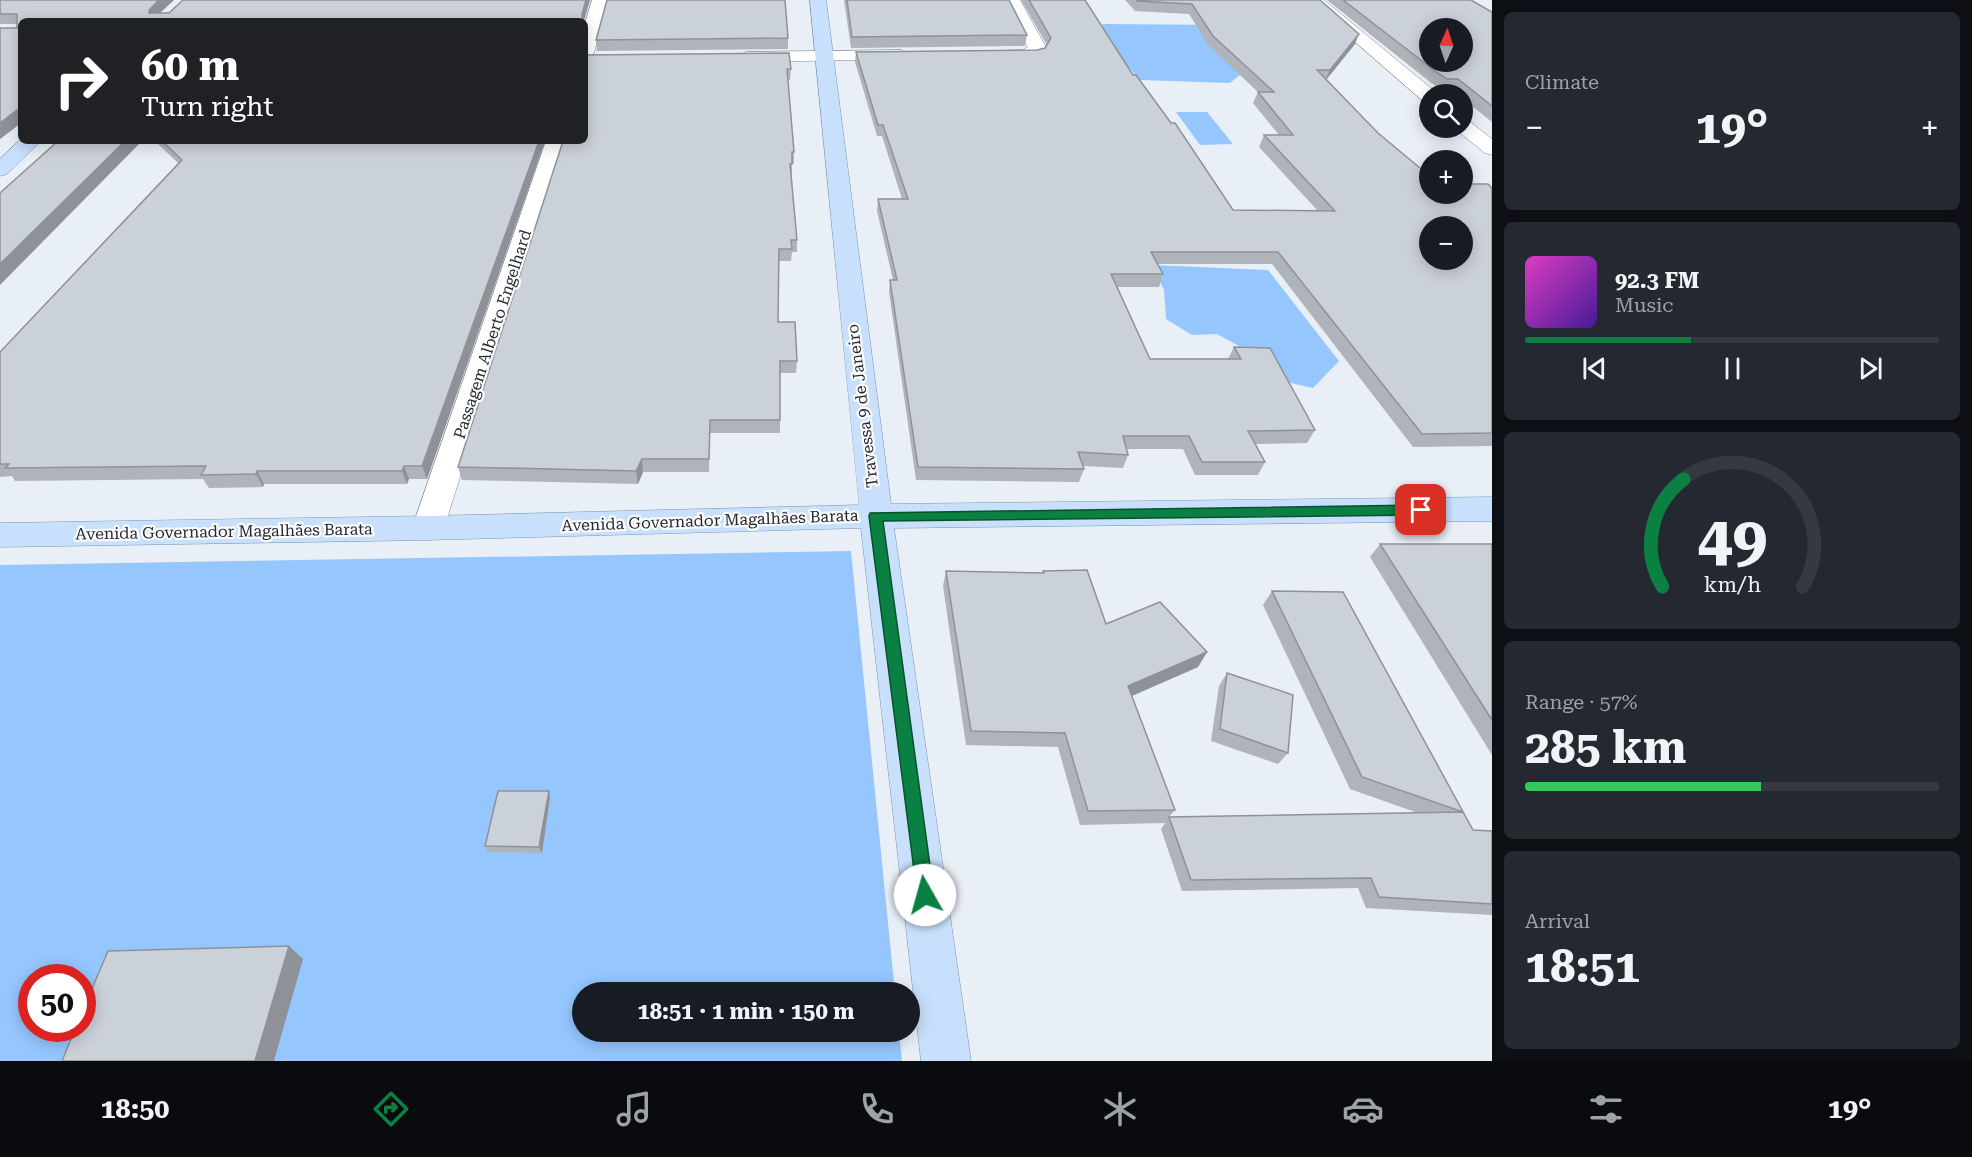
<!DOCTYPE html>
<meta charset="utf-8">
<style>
body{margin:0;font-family:"Roboto Serif",serif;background:#242831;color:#f1f3f6;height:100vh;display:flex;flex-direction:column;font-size:22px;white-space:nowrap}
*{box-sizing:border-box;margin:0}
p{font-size:20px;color:#9ea1a6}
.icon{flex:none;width:33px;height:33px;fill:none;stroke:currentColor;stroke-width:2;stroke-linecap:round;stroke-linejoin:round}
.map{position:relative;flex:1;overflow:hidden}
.details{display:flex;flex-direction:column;gap:12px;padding:12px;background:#0d0f14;width:480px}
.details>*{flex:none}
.hud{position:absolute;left:18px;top:18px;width:570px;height:126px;border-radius:9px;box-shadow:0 3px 15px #0003;background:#202124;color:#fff;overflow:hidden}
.needle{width:39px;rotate:3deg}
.tools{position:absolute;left:1419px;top:18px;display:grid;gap:12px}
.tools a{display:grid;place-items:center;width:54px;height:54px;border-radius:50%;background:#171b24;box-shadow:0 3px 15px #0003;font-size:30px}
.speed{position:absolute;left:18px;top:964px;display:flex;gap:12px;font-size:30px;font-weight:700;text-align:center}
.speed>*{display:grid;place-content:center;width:78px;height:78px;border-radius:50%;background:#171b24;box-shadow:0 3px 15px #0003;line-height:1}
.speed .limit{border:9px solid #d22;background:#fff;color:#111}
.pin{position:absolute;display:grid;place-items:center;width:51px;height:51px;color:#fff;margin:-26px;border-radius:12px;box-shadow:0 3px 9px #0006}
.me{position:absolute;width:66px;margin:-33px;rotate:353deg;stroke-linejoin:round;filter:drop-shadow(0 0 4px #0008)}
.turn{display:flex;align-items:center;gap:21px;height:126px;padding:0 24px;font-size:27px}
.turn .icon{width:78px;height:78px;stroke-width:2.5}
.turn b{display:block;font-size:42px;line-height:51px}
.big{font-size:45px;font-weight:700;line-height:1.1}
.details .tile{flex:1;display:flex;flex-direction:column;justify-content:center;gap:9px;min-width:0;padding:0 21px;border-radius:9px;background:#242831}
.details .dial{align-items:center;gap:0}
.dial svg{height:156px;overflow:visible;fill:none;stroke:#363941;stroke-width:7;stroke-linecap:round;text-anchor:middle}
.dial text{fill:#f1f3f6;stroke:none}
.song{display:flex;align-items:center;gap:18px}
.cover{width:72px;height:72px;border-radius:9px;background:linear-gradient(135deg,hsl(310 70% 55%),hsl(260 70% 35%))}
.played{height:6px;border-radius:3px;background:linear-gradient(90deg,#0b8043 40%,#363941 40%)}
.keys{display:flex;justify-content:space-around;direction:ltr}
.heat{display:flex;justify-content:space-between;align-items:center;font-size:33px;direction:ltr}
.charge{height:9px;border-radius:4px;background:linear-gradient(90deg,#34c759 57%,#363941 0)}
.trip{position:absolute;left:572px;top:982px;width:348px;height:60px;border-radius:30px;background:#171b24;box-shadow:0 3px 15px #0003;font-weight:700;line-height:60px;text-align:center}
.tabs{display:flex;height:96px;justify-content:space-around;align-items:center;background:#090b0e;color:#9ea1a6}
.tabs .icon{width:42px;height:42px}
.tabs .selected{color:#0b8043}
.tabs b{font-size:27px;color:#f1f3f6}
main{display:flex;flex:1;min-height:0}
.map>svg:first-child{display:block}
.green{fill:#95c7fe;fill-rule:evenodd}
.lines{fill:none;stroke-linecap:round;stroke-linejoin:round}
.minor-casing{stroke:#7b8188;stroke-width:1}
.major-casing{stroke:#7893b0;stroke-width:1}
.minor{fill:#fff;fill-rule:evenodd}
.major{fill:#c8e0fb;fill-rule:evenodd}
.wall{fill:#afb4bb}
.shaded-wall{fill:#8e9298}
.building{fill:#cbd1d9;stroke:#8e9298;stroke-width:1.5;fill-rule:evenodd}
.route{fill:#0b8043;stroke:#07532c;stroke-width:1.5}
.labels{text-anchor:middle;stroke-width:4.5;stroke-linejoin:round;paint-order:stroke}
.street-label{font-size:16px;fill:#26282b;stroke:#fbfcfe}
</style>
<main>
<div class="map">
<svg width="1492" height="1061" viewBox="0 0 1492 1061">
<rect width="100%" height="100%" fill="#e9eff7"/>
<g class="green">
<path d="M1102,24L1229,25L1251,66L1230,83L1140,80L1112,48Z"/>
<path d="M1176,112H1207L1233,144L1200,145Z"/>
<path d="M1152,265L1268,270L1339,361L1313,388L1273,379L1248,351L1217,334L1192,335L1166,319L1164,290Z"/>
<path d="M851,551L895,993H582V1032H899L902,1061H0V565ZM32,978H82V1029H32Z"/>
</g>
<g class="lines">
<defs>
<g id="minor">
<path d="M592,0H608L594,53L585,58V24Z"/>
<path d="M1004,0H1020L1047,49C1035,64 1006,63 989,59L986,55L989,51L1022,50L1028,47Z"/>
<path d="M1307,0H1324L1438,94H1430V102L1423,101Z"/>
<path d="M901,50L910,55L907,59L746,62L737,57L746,52Z"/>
<path d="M1462,119L1469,121L1492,139V155L1485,153L1455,129L1462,128Z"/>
<path d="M546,141H566L444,528L440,536L428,540L416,536L412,528Z"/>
</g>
<g id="major">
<path d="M810,0H826L891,504L1492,497V521L894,528L971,1061H921L861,528L428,540L0,547V523L428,516L859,505Z"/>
<path d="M21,139L41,141L7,174L0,176V159Z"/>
</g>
</defs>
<use href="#minor" class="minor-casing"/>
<use href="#major" class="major-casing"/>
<use href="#minor" class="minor"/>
<use href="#major" class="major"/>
</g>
<g class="wall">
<path d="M0,0H174L160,13L590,0L21,21V123L0,139V28H17V24H0Z"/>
<path d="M844,0H1009L1027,35L1025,46L851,48Z"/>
<path d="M1021,0H1085L1133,75L1233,210L1318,211L1259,147L1264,135H1279L1253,103L1258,92L1209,46L1189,14L1135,11L1125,0H1320L1355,44L1326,80L1430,194L1492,188V446L1413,447L1272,264H1158L1163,274L1159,287H1117L1150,359H1228L1234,347L1315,430L1307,443L1256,444L1265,462L1258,475H1195L1183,449H1127L1128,455L1123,468L1083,466L1084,469L1079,482L916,480L889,292L890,280H893L877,211L878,199H902L882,136H877L855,62L856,52L1037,50L1045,48L1047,45Z"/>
<path d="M1327,0H1471L1492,12V122L1462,98V94H1458L1452,90H1442L1430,82Z"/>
<path d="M788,38V49L597,51L596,40Z"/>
<path d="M585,55L791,69L790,80H788L794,152V164H792V175H791L797,240V252H792L791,261H779L778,322L797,361L796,373H780V433H710L709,472H643L638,484L462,480L458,467L585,141Z"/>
<path d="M155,141H545L427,479H409L407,484H264L263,487L209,488L203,479L15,481L12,476L0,477V352L178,163Z"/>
<path d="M1380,544H1492V755L1370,557Z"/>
<path d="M946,571L1042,573L1043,571L1106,624L1207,652L1198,667L1132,696L1175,810L1169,817L1418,813L1350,789L1263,605L1272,591L1343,592L1473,830L1492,831V915L1366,908L1358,888L1182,891L1161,829L1165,823L1080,825L1058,747L966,745L943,586Z"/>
<path d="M1227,673L1288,753L1278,764L1211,741L1219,686Z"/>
<path d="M550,797L542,853L488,852L485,846Z"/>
</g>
<g class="shaded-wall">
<path d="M159,0H174L153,19L149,13V10Z"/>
<path d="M586,0H590L584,21H582V14Z"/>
<path d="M1359,34L1355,44L1325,81L1330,70Z"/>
<path d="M21,107V123L0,139V123Z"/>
<path d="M125,141H142L0,285V264Z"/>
<path d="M539,141H545L427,479L422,466Z"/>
<path d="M642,459L643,472L638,484L636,471Z"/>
<path d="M404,466L409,479L407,484L402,471Z"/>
<path d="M257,471L264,484L263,487L256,474Z"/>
<path d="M1207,652L1198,667L1120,701L1128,686Z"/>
<path d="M549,791L550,797L542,853L539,847Z"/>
<path d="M289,946L303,959L274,1061H255Z"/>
</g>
<g class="building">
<path d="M0,0H159L149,10V13H169L183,0H586L582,14V21H21V107L0,123V28H17V14H0Z"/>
<path d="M607,0H785L788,38L596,40Z"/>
<path d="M847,0H1009L1027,35L852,37Z"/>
<path d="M1029,0H1085L1133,75H1136L1171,123H1175L1233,210L1335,211L1264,135H1293L1258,92H1274L1213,36L1192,4L1137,1V0H1320L1359,34L1330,70H1317L1378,133L1426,173H1430V194H1462V184H1488L1492,188V433L1422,434L1278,252H1151L1163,274H1111L1150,359H1241L1234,347L1270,348L1315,430L1248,431L1265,462H1202L1189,436H1123L1128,455L1078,452L1084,469L918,467L890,280H897L878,199H908L883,125H878L856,52L1037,50L1045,48L1051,38ZM1430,226H1462V260H1430Z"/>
<path d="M1343,0H1471L1492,12V106L1458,79H1447L1435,71ZM1430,28H1462V62H1430Z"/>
<path d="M789,53L791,69H787L794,152H792V164H790L797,240H791L792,249H779L778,322H795L797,361H780V420H710L709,459H642L636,471L458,467L563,141H585V55Z"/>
<path d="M58,141H125L0,264V193Z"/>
<path d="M162,141H539L422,466H404L402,471H257L256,474L201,475L206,466L5,468L9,464H0V352L182,160Z"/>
<path d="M1380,544H1492V720Z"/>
<path d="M1087,570L1106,624L1160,602L1207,652L1128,686L1175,810L1088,811L1065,733L971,731L946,571L1044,573L1043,571Z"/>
<path d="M1272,591L1343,592L1473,830L1492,831V904L1379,897L1371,878L1191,880L1169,817L1463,812L1362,777Z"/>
<path d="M1227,673L1293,695L1288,753L1220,729Z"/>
<path d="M498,791H549L539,847L485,846Z"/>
<path d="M289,946L255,1061H62L75,1029H82V1012L108,951Z"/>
</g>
<path class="route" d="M1421,505L1427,510L1421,515L883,521L934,895L931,902L925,904L918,902L869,516L870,513Z"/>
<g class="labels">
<g class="street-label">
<text transform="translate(492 334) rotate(-72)" y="6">Passagem Alberto Engelhard</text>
<text transform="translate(862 406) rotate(-97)" y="6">Travessa 9 de Janeiro</text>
<text transform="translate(710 520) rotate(-2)" y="6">Avenida Governador Magalhães Barata</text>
<text transform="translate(224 531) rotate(-1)" y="6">Avenida Governador Magalhães Barata</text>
</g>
</g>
</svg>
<div class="tools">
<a><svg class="needle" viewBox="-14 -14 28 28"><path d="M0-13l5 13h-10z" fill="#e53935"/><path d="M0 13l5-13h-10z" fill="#9ea1a6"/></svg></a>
<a><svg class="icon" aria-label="search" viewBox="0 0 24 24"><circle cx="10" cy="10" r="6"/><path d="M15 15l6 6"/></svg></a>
<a>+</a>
<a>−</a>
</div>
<div class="speed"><div class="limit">50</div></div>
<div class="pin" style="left:1421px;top:510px;background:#d93025"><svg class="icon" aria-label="arrive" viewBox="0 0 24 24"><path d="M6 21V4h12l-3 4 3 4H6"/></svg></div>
<svg class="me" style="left:925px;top:895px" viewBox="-20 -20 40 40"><circle r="19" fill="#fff"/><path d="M0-13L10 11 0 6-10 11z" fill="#0b8043"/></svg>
<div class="trip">18:51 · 1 min · 150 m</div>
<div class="hud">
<div class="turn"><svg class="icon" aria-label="right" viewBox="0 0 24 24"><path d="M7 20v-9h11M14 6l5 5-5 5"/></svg><div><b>60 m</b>Turn right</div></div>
</div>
</div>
<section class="details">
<div class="tile"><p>Climate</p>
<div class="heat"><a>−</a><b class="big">19°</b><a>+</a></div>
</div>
<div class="tile">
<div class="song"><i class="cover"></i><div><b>92.3 FM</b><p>Music</p></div></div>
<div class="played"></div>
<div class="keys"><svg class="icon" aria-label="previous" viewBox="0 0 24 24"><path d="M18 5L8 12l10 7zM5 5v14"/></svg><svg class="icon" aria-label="pause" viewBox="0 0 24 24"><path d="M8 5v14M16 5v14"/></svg><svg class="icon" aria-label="next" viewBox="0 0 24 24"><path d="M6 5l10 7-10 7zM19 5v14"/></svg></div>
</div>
<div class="tile dial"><svg viewBox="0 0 100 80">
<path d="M14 69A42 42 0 1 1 86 69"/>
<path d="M14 69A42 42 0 0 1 25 14" stroke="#0b8043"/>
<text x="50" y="56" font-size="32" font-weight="700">49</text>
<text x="50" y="72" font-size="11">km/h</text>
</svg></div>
<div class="tile"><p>Range · 57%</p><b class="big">285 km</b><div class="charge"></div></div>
<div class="tile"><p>Arrival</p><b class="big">18:51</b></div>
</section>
</main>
<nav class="tabs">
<b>18:50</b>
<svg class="icon selected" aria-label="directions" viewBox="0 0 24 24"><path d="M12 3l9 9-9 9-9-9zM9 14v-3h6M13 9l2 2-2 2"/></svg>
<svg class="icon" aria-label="music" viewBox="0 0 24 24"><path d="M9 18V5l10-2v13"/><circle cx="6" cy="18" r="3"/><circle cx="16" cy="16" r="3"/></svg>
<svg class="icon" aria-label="phone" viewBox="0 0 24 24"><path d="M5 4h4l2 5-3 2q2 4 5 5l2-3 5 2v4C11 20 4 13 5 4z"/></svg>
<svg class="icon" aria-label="climate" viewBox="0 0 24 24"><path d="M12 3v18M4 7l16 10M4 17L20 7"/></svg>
<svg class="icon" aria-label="car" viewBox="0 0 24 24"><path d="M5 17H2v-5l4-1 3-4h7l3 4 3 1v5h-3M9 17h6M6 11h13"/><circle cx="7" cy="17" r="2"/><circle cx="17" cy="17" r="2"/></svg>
<svg class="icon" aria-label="filters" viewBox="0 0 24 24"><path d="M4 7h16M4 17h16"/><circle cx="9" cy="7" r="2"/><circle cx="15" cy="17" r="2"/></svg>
<b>19°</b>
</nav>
